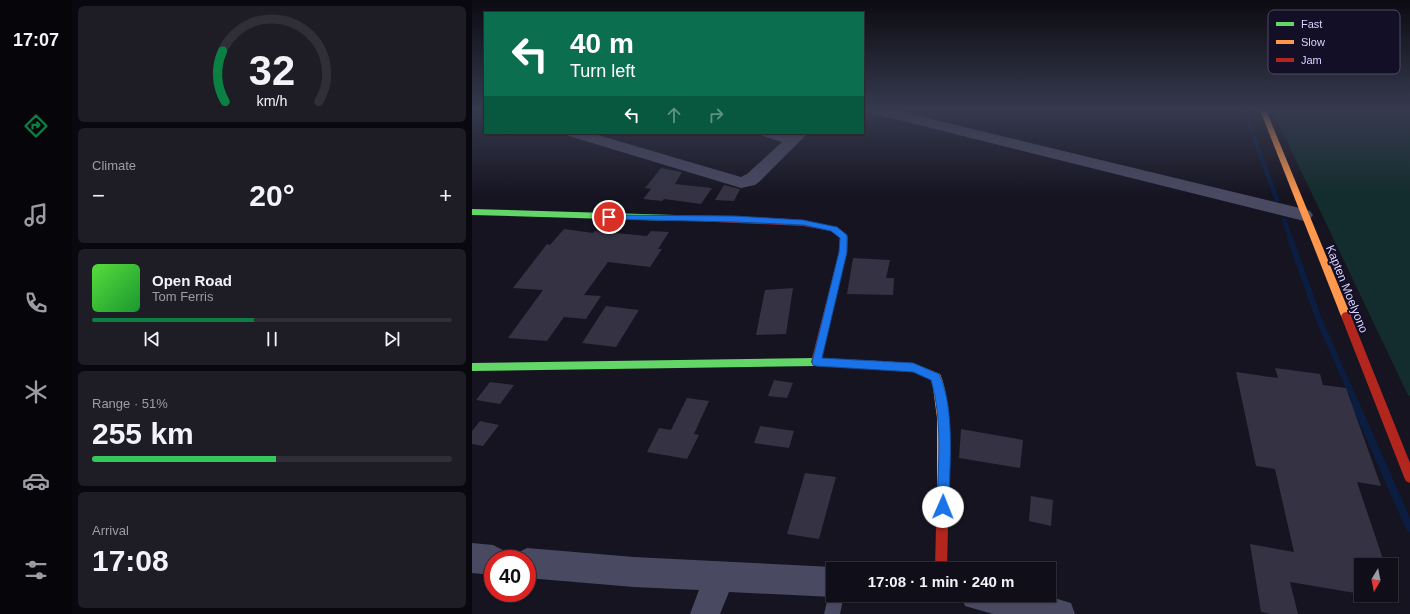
<!DOCTYPE html>
<meta charset="utf-8">
<style>
body{margin:0;font-family:Arial,sans-serif;background:#1e1d26;color:#f1f3f6;height:100vh;display:flex;flex-direction:column;font-size:15px;white-space:nowrap}
*{box-sizing:border-box;margin:0}
p{font-size:13px;color:#9c9ca2}
.icon{flex:none;width:22px;height:22px;fill:none;stroke:currentColor;stroke-width:2;stroke-linecap:round;stroke-linejoin:round}
.map{position:relative;flex:1;overflow:hidden}
.drawer{display:flex;flex-direction:column;gap:6px;padding:6px;background:#09080e;width:400px}
.drawer>*{flex:none}
.guide{position:absolute;left:12px;top:12px;width:380px;height:122px;border-radius:0px;box-shadow:0 1px 3px #0004,0 0 0 1px #302f38;background:#0b6e4f;color:#fff;overflow:hidden}
.needle{width:26px;rotate:190deg}
.controls{position:absolute;left:882px;top:558px;display:grid;gap:8px}
.controls a{display:grid;place-items:center;width:44px;height:44px;border-radius:0px;background:#100f19;box-shadow:0 1px 3px #0004,0 0 0 1px #302f38;font-size:20px}
.speed{position:absolute;left:12px;top:550px;display:flex;gap:8px;font-size:20px;font-weight:700;text-align:center}
.speed>*{display:grid;place-content:center;width:52px;height:52px;border-radius:50%;background:#100f19;box-shadow:0 1px 3px #0004,0 0 0 1px #302f38;line-height:1}
.speed .limit{border:6px solid #d22;background:#fff;color:#111}
.pin{position:absolute;display:grid;place-items:center;width:34px;height:34px;color:#fff;margin:-17px;border:2px solid #fff;border-radius:50%;box-shadow:0 1px 4px #0007}
.me{position:absolute;width:44px;margin:-22px;rotate:1deg;stroke-linejoin:round;filter:drop-shadow(0 0 3px #0008)}
.turn{display:flex;align-items:center;gap:14px;height:84px;padding:0 20px;font-size:18px}
.turn .icon{width:52px;height:52px;stroke-width:2.5}
.turn b{display:block;font-size:28px;line-height:34px}
.lanes{display:flex;align-items:center;height:38px;padding:0 20px;background:#0003;justify-content:center;gap:20px;direction:ltr}
.lanes .off{opacity:.35}
.big{font-size:30px;font-weight:600;line-height:1.1}
.drawer .tile{flex:1;display:flex;flex-direction:column;justify-content:center;gap:6px;min-width:0;padding:0 14px;border-radius:6px;background:#1e1d26}
.drawer .dial{align-items:center;gap:0}
.dial svg{height:104px;overflow:visible;fill:none;stroke:#302f38;stroke-width:7;stroke-linecap:round;text-anchor:middle}
.dial text{fill:#f1f3f6;stroke:none}
.song{display:flex;align-items:center;gap:12px}
.cover{width:48px;height:48px;border-radius:6px;background:linear-gradient(135deg,hsl(110 70% 55%),hsl(130 70% 35%))}
.played{height:4px;border-radius:2px;background:linear-gradient(90deg,#0b8043 45%,#302f38 45%)}
.keys{display:flex;justify-content:space-around;direction:ltr}
.heat{display:flex;justify-content:space-between;align-items:center;font-size:22px;direction:ltr}
.charge{height:6px;border-radius:3px;background:linear-gradient(90deg,#34c759 51%,#302f38 0)}
.trip{position:absolute;left:354px;top:562px;width:230px;height:40px;border-radius:0px;background:#100f19;box-shadow:0 1px 3px #0004,0 0 0 1px #302f38;font-weight:600;line-height:40px;text-align:center}
main{display:flex;flex:1;min-height:0}
.menu{display:flex;flex-direction:column;width:72px;justify-content:space-around;align-items:center;background:#06060a;color:#9c9ca2}
.menu .icon{width:28px;height:28px}
.menu .on{color:#0b8043}
.menu b{font-size:18px;color:#f1f3f6}
.map>svg:first-child{display:block}
.green{fill:#132c2d}
.lines{fill:none;stroke-linecap:round;stroke-linejoin:round}
.stream-far2{stroke:#0b1e41;stroke-width:4.5}
.stream-far1{stroke:#0b1e41;stroke-width:6}
.stream{stroke:#0b1e41;stroke-width:8}
.building{fill:#343243}
.lane{fill:#4a4962;fill-rule:evenodd}
.street{fill:#4a4962;fill-rule:evenodd}
.fast{fill:#63d668;fill-rule:evenodd}
.slow{fill:#ff974d;fill-rule:evenodd}
.jam{fill:#b3261e;fill-rule:evenodd}
.route{fill:#1a73e8;stroke:#114b97}
.labels{text-anchor:middle;stroke-width:4;stroke-linejoin:round;paint-order:stroke}
.street-label{font-size:12px;fill:#d9d4ff;stroke:#130f26}
.key{fill:#130f26;stroke:#4e4a67;stroke-width:1}
.key-label{font-size:11px;fill:#d9d4ff}
</style>
<main>
<nav class="menu">
<b>17:07</b>
<svg class="icon on" aria-label="directions" viewBox="0 0 24 24"><path d="M12 3l9 9-9 9-9-9zM9 14v-3h6M13 9l2 2-2 2"/></svg>
<svg class="icon" aria-label="music" viewBox="0 0 24 24"><path d="M9 18V5l10-2v13"/><circle cx="6" cy="18" r="3"/><circle cx="16" cy="16" r="3"/></svg>
<svg class="icon" aria-label="phone" viewBox="0 0 24 24"><path d="M5 4h4l2 5-3 2q2 4 5 5l2-3 5 2v4C11 20 4 13 5 4z"/></svg>
<svg class="icon" aria-label="climate" viewBox="0 0 24 24"><path d="M12 3v18M4 7l16 10M4 17L20 7"/></svg>
<svg class="icon" aria-label="car" viewBox="0 0 24 24"><path d="M5 17H2v-5l4-1 3-4h7l3 4 3 1v5h-3M9 17h6M6 11h13"/><circle cx="7" cy="17" r="2"/><circle cx="17" cy="17" r="2"/></svg>
<svg class="icon" aria-label="filters" viewBox="0 0 24 24"><path d="M4 7h16M4 17h16"/><circle cx="9" cy="7" r="2"/><circle cx="15" cy="17" r="2"/></svg>
</nav>
<section class="drawer">
<div class="tile dial"><svg viewBox="0 0 100 80">
<path d="M14 69A42 42 0 1 1 86 69"/>
<path d="M14 69A42 42 0 0 1 12 30" stroke="#0b8043"/>
<text x="50" y="56" font-size="32" font-weight="700">32</text>
<text x="50" y="72" font-size="11">km/h</text>
</svg></div>
<div class="tile"><p>Climate</p>
<div class="heat"><a>−</a><b class="big">20°</b><a>+</a></div>
</div>
<div class="tile">
<div class="song"><i class="cover"></i><div><b>Open Road</b><p>Tom Ferris</p></div></div>
<div class="played"></div>
<div class="keys"><svg class="icon" aria-label="previous" viewBox="0 0 24 24"><path d="M18 5L8 12l10 7zM5 5v14"/></svg><svg class="icon" aria-label="pause" viewBox="0 0 24 24"><path d="M8 5v14M16 5v14"/></svg><svg class="icon" aria-label="next" viewBox="0 0 24 24"><path d="M6 5l10 7-10 7zM19 5v14"/></svg></div>
</div>
<div class="tile"><p>Range · 51%</p><b class="big">255 km</b><div class="charge"></div></div>
<div class="tile"><p>Arrival</p><b class="big">17:08</b></div>
</section>
<div class="map">
<svg width="938" height="614" viewBox="0 0 938 614">
<rect width="100%" height="100%" fill="#161421"/>
<path class="green" d="M800,110H938V396L936,395Z"/>
<g class="lines">
<g class="stream-far2">
<path d="M772,110L805,200"/>
<path d="M812,220L819,239"/>
</g>
<path class="stream-far1" d="M818,238L846,317L884,404"/>
<path class="stream" d="M883,403L938,528"/>
</g>
<g class="building">
<path d="M189,168L210,172L203,184L240,188L229,204L192,199L190,201L171,199L179,189L173,188Z"/>
<path d="M252,185L268,189L262,201L243,200Z"/>
<path d="M92,229L121,233L123,231L175,236L179,231L197,232L186,249H190L178,267L136,262L112,295L129,296L114,319L92,317L75,341L36,338L71,290L41,288L75,244L78,245Z"/>
<path d="M381,258L418,260L414,278H422L421,295L375,294Z"/>
<path d="M321,288L314,334L284,335L293,290Z"/>
<path d="M134,306L167,310L144,347L110,343Z"/>
<path d="M803,368L848,374L851,385L874,388L909,486L885,482L913,565H889V594L818,582L826,614H798L789,612L778,544L822,552L803,469L784,466L764,372L806,378Z"/>
<path d="M302,380L321,383L315,398L296,396Z"/>
<path d="M18,382L42,385L28,404L4,400Z"/>
<path d="M215,398L237,401L222,434L227,435L215,459L175,452L187,428L199,430Z"/>
<path d="M8,421L27,425L11,446L0,444V431Z"/>
<path d="M288,426L322,431L317,448L282,443Z"/>
<path d="M489,429L551,440L548,468L487,458Z"/>
<path d="M333,473L364,477L347,539L315,534Z"/>
<path d="M559,496L581,500L579,526L557,521Z"/>
</g>
<g class="lines">
<path class="lane" d="M361,588V595H372L368,614H352L358,589Z"/>
<g class="street">
<path d="M397,110H422L832,209L838,211L841,215L838,219L832,221L399,113Z"/>
<path d="M94,133H119L269,177L275,174L310,142L291,136L288,133L318,134L336,133L287,182L283,185L269,188L97,136Z"/>
<path d="M0,543L21,545L31,550L35,559H21V575L0,573Z"/>
<path d="M55,548L162,557L361,567L366,569H361V595H366L361,597L257,592L248,614H218L227,590L162,587L55,578V559H42L45,553Z"/>
<path d="M489,595H572L599,603L603,614H521L493,606Z"/>
</g>
<g class="fast">
<path d="M0,209L203,215L207,218L203,221L0,215Z"/>
<path d="M344,358L407,361L410,362L412,365L410,368L407,369L344,366L0,371V363Z"/>
</g>
<g class="slow">
<path d="M788,110H794L879,316L877,319H871L869,316Z"/>
<path d="M407,361L441,363L468,374C480,400 477,457 477,486L475,490L471,492L467,490L465,486V418L460,380L440,371L404,368L402,365L404,362Z"/>
</g>
<g class="jam">
<path d="M203,215L263,216L331,220L365,227L376,237L375,252L347,365L344,366L341,365L339,362L367,252L368,238L360,231L331,226L200,220L199,218Z"/>
<path d="M874,312L877,313L879,316L938,463V483L934,481L932,477L869,316L871,313Z"/>
<path d="M471,480L475,482L477,486L475,569H463L465,486L467,482Z"/>
</g>
</g>
<linearGradient id="sky" x2="0" y2="1"><stop stop-color="#0c0b12"/><stop offset="0.56" stop-color="#363a4e"/><stop offset="1" stop-color="#363a4e" stop-opacity="0"/></linearGradient>
<rect width="938" height="196" fill="url(#sky)"/>
<path class="route" d="M137,215L263,216L331,220L365,227L375,235V252L350,358L441,363L467,374C484,409 477,468 477,507L475,512L471,513L466,512L465,507C466,465 471,421 459,380L441,372L344,366L341,365L340,362L367,252L368,238L359,231L331,225L263,222L134,219L133,217Z"/>
<g class="labels">
<g class="street-label">
<text transform="translate(875 289) rotate(68)" y="4">Kapten Moelyono</text>
</g>
</g>
<rect x="796" y="10" width="132" height="64" rx="6" class="key"/>
<rect x="804" y="22" width="18" height="4" fill="#63d668"/>
<rect x="804" y="40" width="18" height="4" fill="#ff974d"/>
<rect x="804" y="58" width="18" height="4" fill="#b3261e"/>
<g class="key-label">
<text x="829" y="28">Fast</text>
<text x="829" y="46">Slow</text>
<text x="829" y="64">Jam</text>
</g>
</svg>
<div class="controls">
<a><svg class="needle" viewBox="-14 -14 28 28"><path d="M0-13l5 13h-10z" fill="#e53935"/><path d="M0 13l5-13h-10z" fill="#9c9ca2"/></svg></a>
</div>
<div class="speed"><div class="limit">40</div></div>
<div class="pin" style="left:137px;top:217px;background:#d93025"><svg class="icon" aria-label="arrive" viewBox="0 0 24 24"><path d="M6 21V4h12l-3 4 3 4H6"/></svg></div>
<svg class="me" style="left:471px;top:507px" viewBox="-20 -20 40 40"><circle r="19" fill="#fff"/><path d="M0-13L10 11 0 6-10 11z" fill="#1a73e8"/></svg>
<div class="trip">17:08 · 1 min · 240 m</div>
<div class="guide">
<div class="turn"><svg class="icon" aria-label="left" viewBox="0 0 24 24"><path d="M17 20v-9H6M10 6l-5 5 5 5"/></svg><div><b>40 m</b>Turn left</div></div>
<div class="lanes"><svg class="icon" aria-label="left" viewBox="0 0 24 24"><path d="M17 20v-9H6M10 6l-5 5 5 5"/></svg><svg class="icon off" aria-label="ahead" viewBox="0 0 24 24"><path d="M12 20V5M6 11l6-6 6 6"/></svg><svg class="icon off" aria-label="right" viewBox="0 0 24 24"><path d="M7 20v-9h11M14 6l5 5-5 5"/></svg></div>
</div>
</div>
</main>
